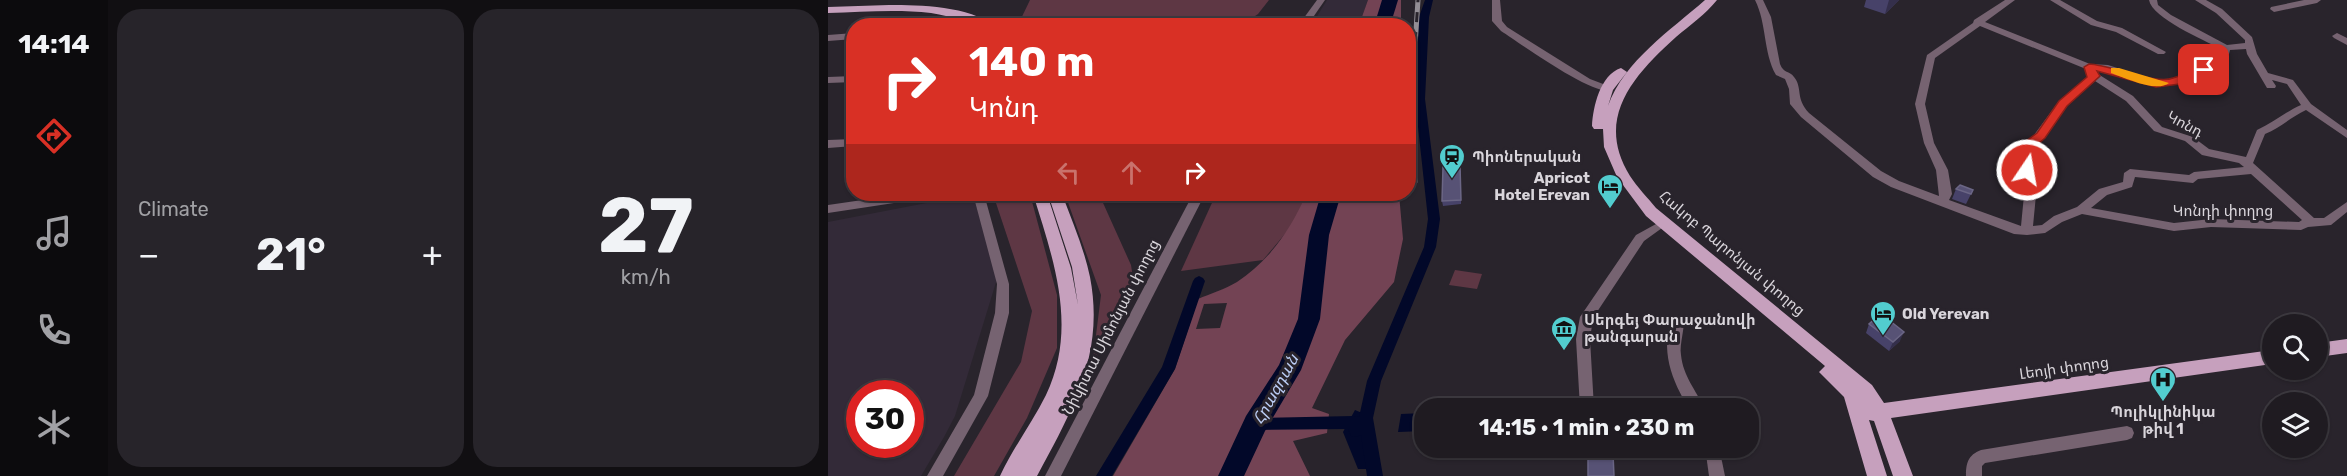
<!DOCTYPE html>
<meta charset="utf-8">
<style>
body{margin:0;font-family:Rubik,"Noto Sans Armenian",sans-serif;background:#27242a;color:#f1f3f6;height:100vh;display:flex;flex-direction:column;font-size:22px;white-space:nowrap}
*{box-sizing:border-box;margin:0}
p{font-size:20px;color:#a1a1a5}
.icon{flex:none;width:33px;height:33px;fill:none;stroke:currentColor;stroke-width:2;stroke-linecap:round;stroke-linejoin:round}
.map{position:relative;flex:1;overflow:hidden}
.panel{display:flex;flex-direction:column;gap:9px;padding:9px;background:#110f12;width:720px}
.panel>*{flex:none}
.banner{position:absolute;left:18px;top:18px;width:570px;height:183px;border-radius:24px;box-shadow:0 2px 4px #0004,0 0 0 2px #3c393f;background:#d93025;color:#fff;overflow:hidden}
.fabs{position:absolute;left:1434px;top:314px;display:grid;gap:12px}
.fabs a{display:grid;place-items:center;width:66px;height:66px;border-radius:50%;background:#1f1b21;box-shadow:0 2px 4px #0004,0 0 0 2px #3c393f;font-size:30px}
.speed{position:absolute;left:18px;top:380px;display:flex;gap:12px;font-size:30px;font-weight:700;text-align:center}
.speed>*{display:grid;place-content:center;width:78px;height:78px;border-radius:50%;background:#1f1b21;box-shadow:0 2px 4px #0004,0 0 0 2px #3c393f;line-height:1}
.speed .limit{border:9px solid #d22;background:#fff;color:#111}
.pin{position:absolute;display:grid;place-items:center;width:51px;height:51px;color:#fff;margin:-26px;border-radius:12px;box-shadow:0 3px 9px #0006}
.me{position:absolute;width:66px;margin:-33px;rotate:12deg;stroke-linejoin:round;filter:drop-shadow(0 0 4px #0008)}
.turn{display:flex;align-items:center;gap:21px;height:126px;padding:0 24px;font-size:27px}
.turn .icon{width:78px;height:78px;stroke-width:2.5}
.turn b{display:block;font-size:42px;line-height:51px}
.lanes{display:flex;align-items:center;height:57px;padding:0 24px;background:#0003;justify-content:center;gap:30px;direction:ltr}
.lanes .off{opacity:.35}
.big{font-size:45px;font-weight:700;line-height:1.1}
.panel .widget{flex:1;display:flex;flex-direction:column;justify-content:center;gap:9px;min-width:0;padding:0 21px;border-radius:24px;background:#27242a}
.panel .dial{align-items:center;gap:0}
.dial b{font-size:78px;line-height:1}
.heat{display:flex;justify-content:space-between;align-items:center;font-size:33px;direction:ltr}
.panel .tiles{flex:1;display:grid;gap:9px;grid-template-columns:repeat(2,1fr)}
.trip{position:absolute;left:586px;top:398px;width:345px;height:60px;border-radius:24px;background:#1f1b21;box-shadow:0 2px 4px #0004,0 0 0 2px #3c393f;font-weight:700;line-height:60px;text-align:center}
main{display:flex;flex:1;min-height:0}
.tabs{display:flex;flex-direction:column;width:108px;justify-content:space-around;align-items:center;background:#0c0b0d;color:#a1a1a5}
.tabs .icon{width:42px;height:42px}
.tabs .selected{color:#d93025}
.tabs b{font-size:27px;color:#f1f3f6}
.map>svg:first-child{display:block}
.built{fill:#332a38;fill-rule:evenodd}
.green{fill:#5e3744}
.forest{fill:#734354;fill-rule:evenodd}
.water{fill:#020829}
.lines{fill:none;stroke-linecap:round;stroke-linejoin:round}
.canal{fill:#020829;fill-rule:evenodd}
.river{fill:#020829;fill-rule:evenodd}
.minor{fill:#766371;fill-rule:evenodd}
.major{fill:#c6a0bd;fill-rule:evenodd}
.rail-casing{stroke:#938e95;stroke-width:5}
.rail{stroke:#29242c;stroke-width:3;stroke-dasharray:10;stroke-linecap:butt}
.wall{fill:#474269}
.shaded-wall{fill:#342f4b}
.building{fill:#575275;stroke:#6b6685;stroke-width:1.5}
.route{fill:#d93025;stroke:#8d1f18;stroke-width:1.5}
.slow{fill:#f59e0b}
.labels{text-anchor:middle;stroke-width:6;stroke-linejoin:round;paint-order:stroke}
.street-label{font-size:15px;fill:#d9d5db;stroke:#29242c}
.poi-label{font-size:15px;font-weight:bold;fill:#d9d5db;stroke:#29242c;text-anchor:start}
.water-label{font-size:16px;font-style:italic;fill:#baccf4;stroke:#29242c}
</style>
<main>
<nav class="tabs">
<b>14:14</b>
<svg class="icon selected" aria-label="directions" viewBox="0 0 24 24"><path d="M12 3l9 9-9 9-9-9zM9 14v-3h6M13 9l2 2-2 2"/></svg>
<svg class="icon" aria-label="music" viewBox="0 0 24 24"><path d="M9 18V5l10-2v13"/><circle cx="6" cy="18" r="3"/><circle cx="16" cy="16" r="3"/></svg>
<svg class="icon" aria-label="phone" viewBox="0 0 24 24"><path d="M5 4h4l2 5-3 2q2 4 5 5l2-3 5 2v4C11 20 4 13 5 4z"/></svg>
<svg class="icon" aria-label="climate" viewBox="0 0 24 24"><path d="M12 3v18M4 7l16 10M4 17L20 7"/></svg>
</nav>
<section class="panel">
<div class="tiles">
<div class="widget"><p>Climate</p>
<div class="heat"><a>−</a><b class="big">21°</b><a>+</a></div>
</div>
<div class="widget dial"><b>27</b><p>km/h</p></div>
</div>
</section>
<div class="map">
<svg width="1519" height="476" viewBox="0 0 1519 476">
<rect width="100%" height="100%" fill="#29242c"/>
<g class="built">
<path d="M499,0H540L531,25L483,26Z"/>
<path d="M145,194L169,279L127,416L116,437L93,476H0V222ZM32,393H82V444H32Z"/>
</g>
<g class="green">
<path d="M202,0H441L430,14L414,25H190Z"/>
<path d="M165,194H202L229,295V348L199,418L166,476H126L193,362L204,311Z"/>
<path d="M237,194H271L303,265L305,278L302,289L264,367L273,295Z"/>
<path d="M388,194H478L466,223L435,260L353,271Z"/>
<path d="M627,270L654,274L649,289L621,285Z"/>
</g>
<g class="forest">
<path d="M540,0H573V25H531Z"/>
<path d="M478,194H571L575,239L566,282L517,340L484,408L501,414L499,433L465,441L482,476H285L347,369L370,299C382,294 397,289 409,282C441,261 464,228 478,194ZM399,303L392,328L368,329L376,304Z"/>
</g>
<g class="water">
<path d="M527,410L534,413L539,469H530L515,432Z"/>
<path d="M597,413V431L570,432L573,414Z"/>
</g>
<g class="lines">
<g class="canal">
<path d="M597,0H605L601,17L597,99L612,219L608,247L553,381L545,418L555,476H539L533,435L528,437L523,436L520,429L427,430L422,429L420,424L422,419L427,418L526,416L531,417L539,381L596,247L600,219L587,99L591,17Z"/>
<path d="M371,276L375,278L377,281L347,369L284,476H268L334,367L365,281L367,278Z"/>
</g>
<g class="river">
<path d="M554,0H570L562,26H546Z"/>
<path d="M493,194H513L501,235L492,319L473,370L437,431L416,476H390L418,416L451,365L470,319L481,235Z"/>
</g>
<g class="minor">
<path d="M489,0H497L479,26H470Z"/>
<path d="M664,0H672L674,21L679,27L762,79L783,87V91C762,94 693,44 673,31L664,21Z"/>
<path d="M927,0H935L943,17L952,64C956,74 961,70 966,77C975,88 967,98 981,113L1053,171L1071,181L1111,196L1108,170L1096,143L1087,104L1099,55L1145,23L1146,20L1177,0H1187L1157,22L1262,64L1280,65L1320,78L1335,80L1346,79L1357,72L1375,65L1377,57L1393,49C1376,40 1324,18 1321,0H1329L1330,5L1343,15L1399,45L1417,43V40L1388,13L1367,0H1378L1394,9L1424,37L1429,54L1440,73L1465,80L1483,104L1519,130V138L1478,110C1463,117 1452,128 1437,134L1425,163L1486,218H1496L1519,202V212L1503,225L1480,227L1473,230L1383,227L1346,231L1254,214L1234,222L1217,233L1199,235L1186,234L1063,187L1045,177L973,117L962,104L961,89L957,79L948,75C935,52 939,24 927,0ZM1152,26L1258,69L1261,76L1231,101L1195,150L1192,160L1196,195L1193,226L1121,200L1124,194L1120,170L1106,143L1097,104L1107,58ZM1418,49L1419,54L1439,88H1447L1448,86L1444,80L1459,84L1473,105C1457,112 1445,123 1429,130L1418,157L1381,149L1365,137L1334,127L1305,96L1270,74L1267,70L1279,71L1316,83L1335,86L1351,84L1363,76L1383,69L1385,60L1401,54L1402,50ZM1267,81L1298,101L1326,131L1357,141L1374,155L1411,163L1416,167L1366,172L1361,175L1302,169L1296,173L1295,182L1271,189L1249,207L1226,216L1214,225L1205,226L1208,195L1202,160L1205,151L1239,105ZM1423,174L1474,220L1471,222L1383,219L1346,223L1263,208L1279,195L1304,187L1307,177L1365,183L1370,179Z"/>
<path d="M1222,0H1232L1269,21L1294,28L1338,52L1336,54H1330L1288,32L1263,25Z"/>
<path d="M1476,0H1493L1489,3L1446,12L1442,9L1443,7Z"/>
<path d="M26,33V39L0,41V35Z"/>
<path d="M1509,33L1519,38V45L1506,38L1504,36Z"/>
<path d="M26,76V82L0,83V77Z"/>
<path d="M26,139V146L0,148V140Z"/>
<path d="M76,194H105L99,198L0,213V205Z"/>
<path d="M145,194H156L181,284V313L160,396L115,476H99L146,395L167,313L169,284Z"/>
<path d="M365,194H377L233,476H217Z"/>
<path d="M828,224L832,225L834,228L816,241L765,318L762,339L766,408H752L748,339L752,317L808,235Z"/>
<path d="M850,316L855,317C858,326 851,344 853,355C855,376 868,390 876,408H861C844,382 831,348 845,317Z"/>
<path d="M1299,426L1304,428L1306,433L1304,438L1299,440L1157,463L1154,466V476H1138C1138,463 1140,455 1153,450Z"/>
<path d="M877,447H891L897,476H881Z"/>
</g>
<g class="major">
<path d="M877,0H889C878,14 862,25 848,37C806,75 766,118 802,176C809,187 820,198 828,208L1044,385L1056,403L1444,350V364L1063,418L1085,476H1065L1046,421L1041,420L1059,476H1039L1016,397L991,372L997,366L818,216L789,177L776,147L775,129H766L764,126C765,107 772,75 793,68L799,72L785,90L780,106C796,61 843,30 877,0Z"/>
<path d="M61,5C92,5 142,6 166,26C144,26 125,16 103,13C69,9 34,12 0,13V7Z"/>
<path d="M205,194H219L243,268L250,305L244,267L220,194H234C244,221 256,248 262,277C277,354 244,411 209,476H172C185,448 204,423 218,395C250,328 226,261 205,194Z"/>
<path d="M1519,339V353L1490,357V343Z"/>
</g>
<defs>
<path id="rail" d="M587,182L584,91L590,0"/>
</defs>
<use href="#rail" class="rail-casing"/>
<use href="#rail" class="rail"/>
</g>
<g class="wall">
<path d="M1038,0H1071L1057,14L1036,7Z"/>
<path d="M633,170V204L615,206L614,201Z"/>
<path d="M1128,189L1145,190L1138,204L1124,199Z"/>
<path d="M1041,324L1072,341L1061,351L1038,333Z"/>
</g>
<g class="shaded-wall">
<path d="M1061,0H1071L1057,14Z"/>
<path d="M1076,332L1072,341L1061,351L1065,342Z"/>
</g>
<g class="building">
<path d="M632,166L633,200L614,201L615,167Z"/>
<path d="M1132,185L1145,190L1143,194L1128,189Z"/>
<path d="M1049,317L1059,324L1062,321L1076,332L1065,342L1041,324Z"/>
<path d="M760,454H785L786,476H760Z"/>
</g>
<path class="route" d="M1261,64C1283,65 1328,85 1345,78C1356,75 1365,69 1376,66L1382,70L1364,76L1352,84L1328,87L1269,71L1272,76L1239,106L1217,138L1208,146L1203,160V173H1194L1191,160L1198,141L1209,133L1231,101L1259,77L1256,67Z"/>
<path class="slow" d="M1283,68H1291L1341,83C1328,93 1298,78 1283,73Z"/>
<defs>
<symbol id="station-pin" viewBox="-11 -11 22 30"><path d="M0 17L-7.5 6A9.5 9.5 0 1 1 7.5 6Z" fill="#52cdcf" stroke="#29242c"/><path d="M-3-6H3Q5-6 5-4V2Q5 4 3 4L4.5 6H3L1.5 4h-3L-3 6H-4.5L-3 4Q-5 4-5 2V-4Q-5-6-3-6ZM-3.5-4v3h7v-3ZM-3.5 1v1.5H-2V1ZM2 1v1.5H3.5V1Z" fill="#111"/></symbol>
<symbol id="hotel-pin" viewBox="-11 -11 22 30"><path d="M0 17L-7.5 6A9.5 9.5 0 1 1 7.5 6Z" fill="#52cdcf" stroke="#29242c"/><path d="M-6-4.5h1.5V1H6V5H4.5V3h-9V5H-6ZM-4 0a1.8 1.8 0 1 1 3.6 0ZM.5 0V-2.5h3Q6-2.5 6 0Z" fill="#111"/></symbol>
<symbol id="museum-pin" viewBox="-11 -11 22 30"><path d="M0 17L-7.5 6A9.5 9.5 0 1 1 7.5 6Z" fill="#52cdcf" stroke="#29242c"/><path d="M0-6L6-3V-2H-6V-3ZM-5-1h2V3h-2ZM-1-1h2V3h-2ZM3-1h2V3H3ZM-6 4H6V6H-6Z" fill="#111"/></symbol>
<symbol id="hospital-pin" viewBox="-11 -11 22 30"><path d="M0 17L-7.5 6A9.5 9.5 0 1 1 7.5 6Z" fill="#52cdcf" stroke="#29242c"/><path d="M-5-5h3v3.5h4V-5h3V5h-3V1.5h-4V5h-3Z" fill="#111"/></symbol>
</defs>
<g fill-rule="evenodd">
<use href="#station-pin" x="609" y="142" width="30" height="40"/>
<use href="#hotel-pin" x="767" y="172" width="30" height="40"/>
<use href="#hotel-pin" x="1040" y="299" width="30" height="40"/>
<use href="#museum-pin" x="721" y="314" width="30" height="40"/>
<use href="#hospital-pin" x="1320" y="365" width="30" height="40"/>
</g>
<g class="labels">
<g class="street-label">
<text transform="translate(1357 124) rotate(28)" y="5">Կոնդ</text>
<text x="1395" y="216">Կոնդի փողոց</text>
<text transform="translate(904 253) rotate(40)" y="5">Հակոբ Պարոնյան փողոց</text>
<text transform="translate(283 327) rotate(-63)" y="5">Նիկիտա Սիմոնյան փողոց</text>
<text transform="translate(1236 368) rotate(-8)" y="5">Լեոյի փողոց</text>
</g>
<g class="poi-label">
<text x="644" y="162">Պիոներական</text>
<text x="762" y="183" text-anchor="end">Apricot<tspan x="762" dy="17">Hotel Erevan</tspan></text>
<text x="1074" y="319">Old Yerevan</text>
<text x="756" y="325">Սերգեյ Փարաջանովի<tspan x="756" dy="17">թանգարան</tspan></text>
<text x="1335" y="417" text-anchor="middle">Պոլիկլինիկա<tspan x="1335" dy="17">թիվ 1</tspan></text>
</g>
<g class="water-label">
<text transform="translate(447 389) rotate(-61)" y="6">Հրազդան</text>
</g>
</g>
</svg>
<div class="fabs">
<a><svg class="icon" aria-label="search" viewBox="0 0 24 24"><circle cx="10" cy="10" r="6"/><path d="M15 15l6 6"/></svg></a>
<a><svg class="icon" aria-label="layers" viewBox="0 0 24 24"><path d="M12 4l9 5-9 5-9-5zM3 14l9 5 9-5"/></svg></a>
</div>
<div class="speed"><div class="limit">30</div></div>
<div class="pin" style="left:1376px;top:70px;background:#d93025"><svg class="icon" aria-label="arrive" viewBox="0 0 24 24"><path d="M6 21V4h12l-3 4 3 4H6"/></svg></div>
<svg class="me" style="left:1199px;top:170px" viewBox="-20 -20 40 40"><circle r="17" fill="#d93025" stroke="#fff" stroke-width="3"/><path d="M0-11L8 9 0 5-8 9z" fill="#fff"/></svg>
<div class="trip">14:15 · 1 min · 230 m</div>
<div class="banner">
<div class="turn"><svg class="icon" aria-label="right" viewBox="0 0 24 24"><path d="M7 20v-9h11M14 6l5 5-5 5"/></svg><div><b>140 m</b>Կոնդ</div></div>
<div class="lanes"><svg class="icon off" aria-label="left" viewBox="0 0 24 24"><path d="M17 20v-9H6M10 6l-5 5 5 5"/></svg><svg class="icon off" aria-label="ahead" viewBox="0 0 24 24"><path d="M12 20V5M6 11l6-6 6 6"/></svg><svg class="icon" aria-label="right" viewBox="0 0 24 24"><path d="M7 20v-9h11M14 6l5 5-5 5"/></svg></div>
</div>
</div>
</main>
